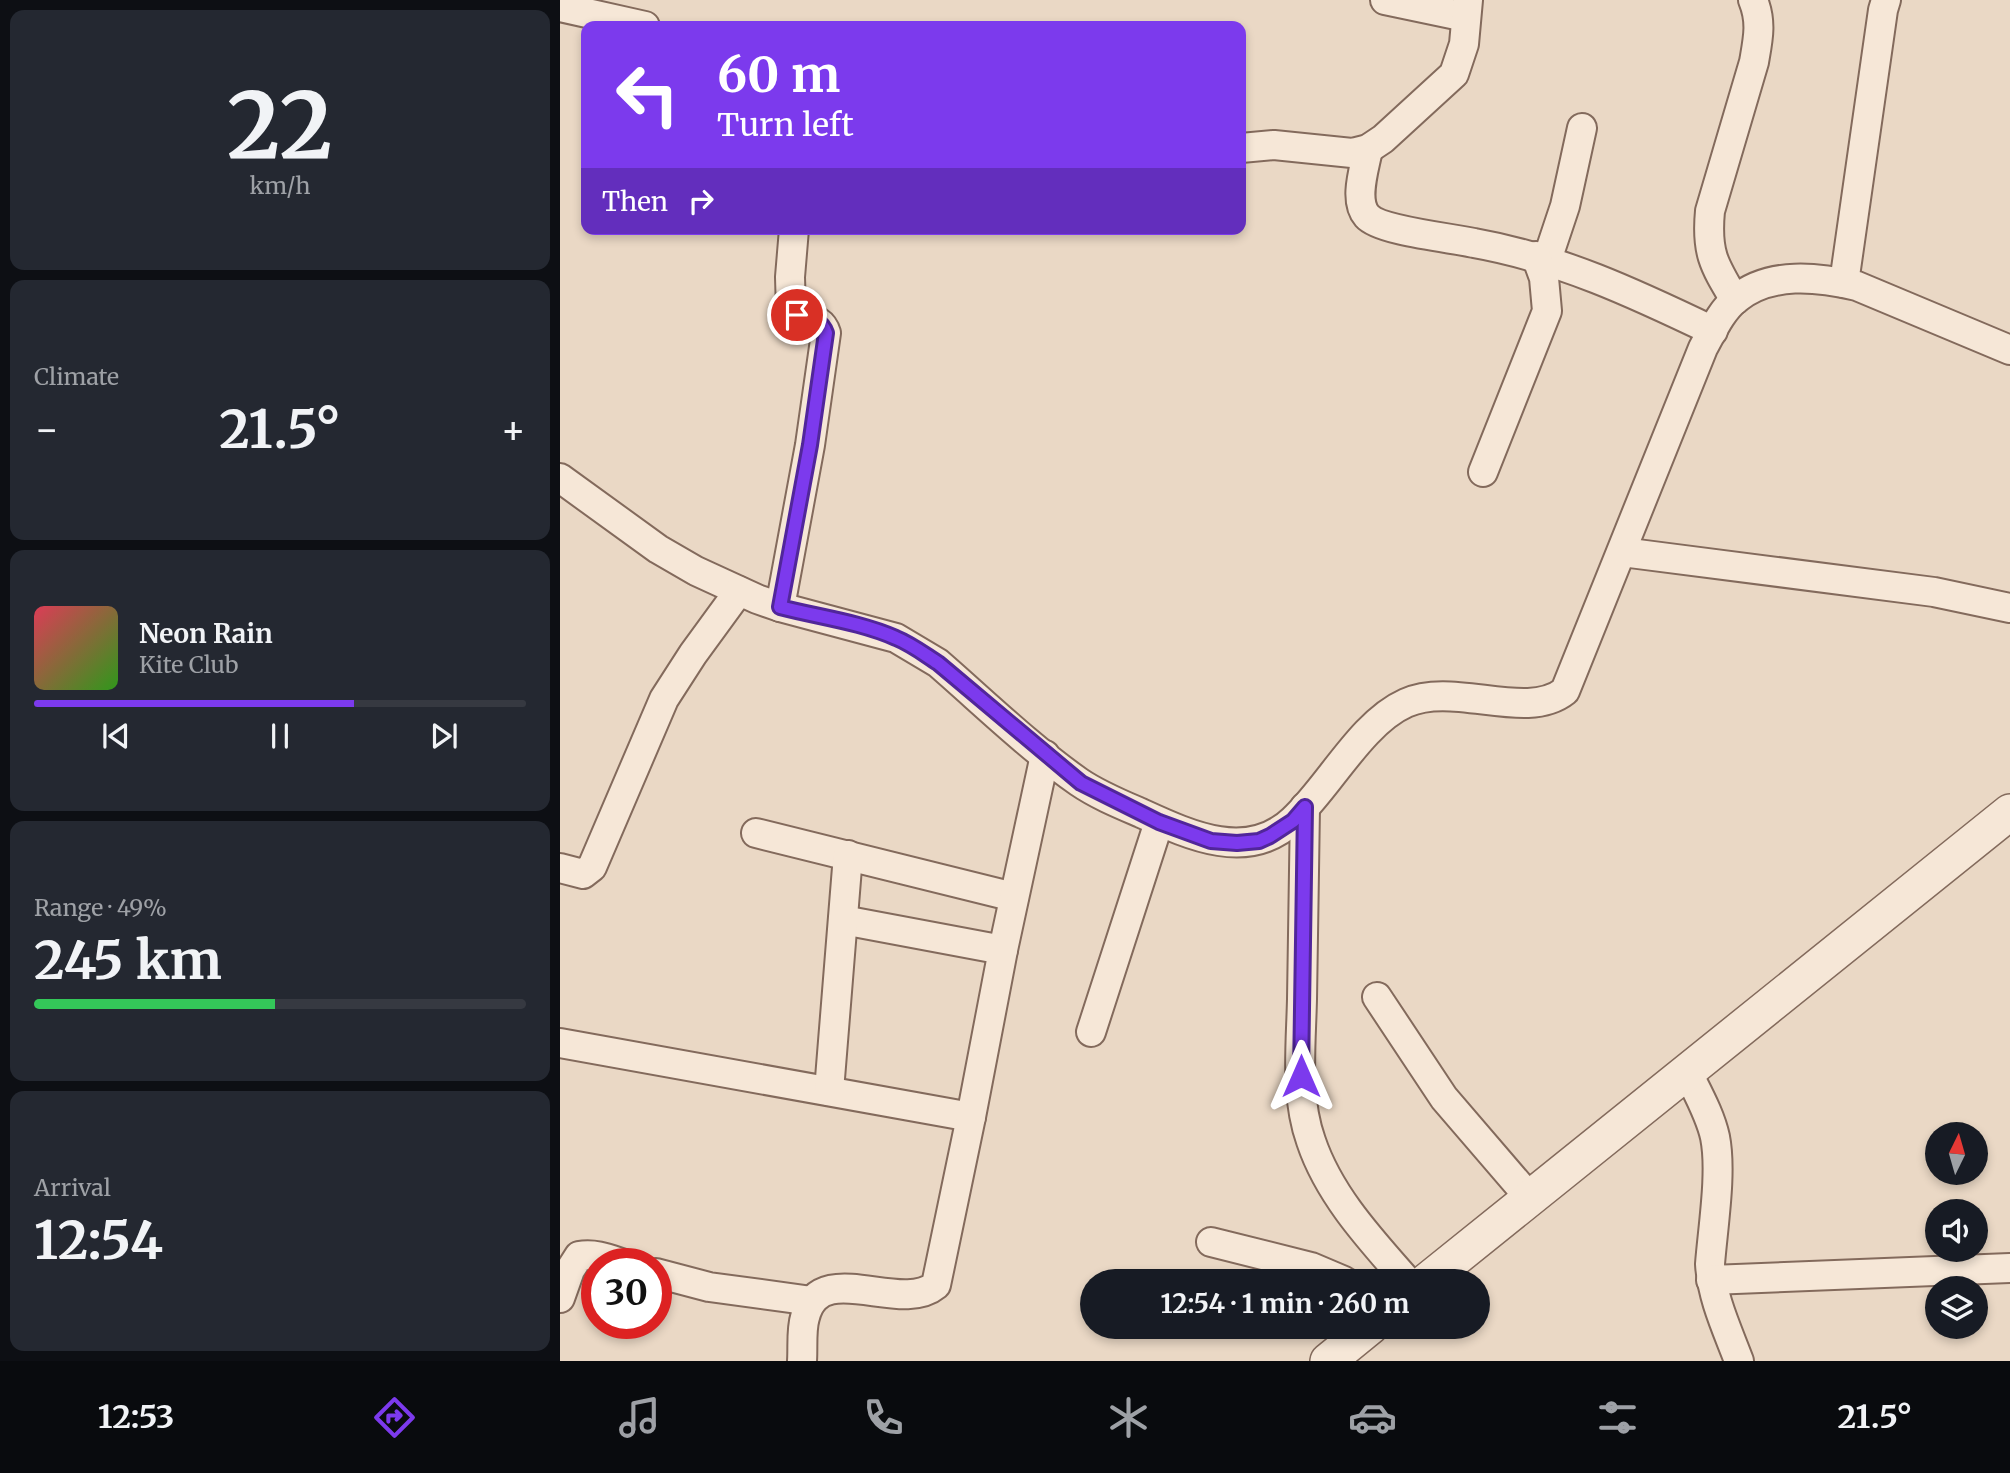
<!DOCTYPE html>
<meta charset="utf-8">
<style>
body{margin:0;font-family:Merriweather,serif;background:#242831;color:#f1f3f6;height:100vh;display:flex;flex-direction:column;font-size:26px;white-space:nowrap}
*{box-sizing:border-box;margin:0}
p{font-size:23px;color:#9ea1a6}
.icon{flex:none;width:38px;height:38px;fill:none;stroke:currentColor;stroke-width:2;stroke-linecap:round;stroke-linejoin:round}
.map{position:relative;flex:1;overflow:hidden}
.details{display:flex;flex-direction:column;gap:10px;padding:10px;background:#0d0f14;width:560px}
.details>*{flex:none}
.hud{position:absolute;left:21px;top:21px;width:665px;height:214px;border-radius:14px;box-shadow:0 4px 10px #0003;background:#7c3aed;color:#fff;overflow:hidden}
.needle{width:46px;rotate:5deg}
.tools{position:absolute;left:1365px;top:1122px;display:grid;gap:14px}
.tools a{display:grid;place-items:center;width:63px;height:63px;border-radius:50%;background:#171b24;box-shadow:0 4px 10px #0003;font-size:35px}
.speed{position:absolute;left:21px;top:1248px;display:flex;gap:14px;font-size:35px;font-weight:700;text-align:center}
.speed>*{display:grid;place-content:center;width:91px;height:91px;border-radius:50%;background:#171b24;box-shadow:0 4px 10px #0003;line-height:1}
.speed .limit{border:10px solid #d22;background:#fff;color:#111}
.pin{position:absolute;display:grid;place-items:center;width:60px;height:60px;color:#fff;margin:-30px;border:4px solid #fff;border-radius:50%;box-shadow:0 2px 7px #0007}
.me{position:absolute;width:77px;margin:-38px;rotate:0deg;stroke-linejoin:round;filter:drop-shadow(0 0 5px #0008)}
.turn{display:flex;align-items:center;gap:24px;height:147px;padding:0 21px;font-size:32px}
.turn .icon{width:91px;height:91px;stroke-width:2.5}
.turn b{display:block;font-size:49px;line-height:60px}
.then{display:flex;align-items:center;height:66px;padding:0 21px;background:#0003;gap:14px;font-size:26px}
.big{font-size:52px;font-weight:700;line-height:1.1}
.details .widget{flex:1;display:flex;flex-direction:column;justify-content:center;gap:10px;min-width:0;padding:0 24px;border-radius:14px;background:#242831}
.details .dial{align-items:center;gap:0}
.dial b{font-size:91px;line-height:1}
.song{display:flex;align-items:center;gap:21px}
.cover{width:84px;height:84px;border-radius:10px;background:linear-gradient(135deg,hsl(350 70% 55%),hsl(110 70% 35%))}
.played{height:7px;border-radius:4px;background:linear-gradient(90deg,#7c3aed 65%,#363941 65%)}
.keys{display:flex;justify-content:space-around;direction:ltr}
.heat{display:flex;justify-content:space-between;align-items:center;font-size:38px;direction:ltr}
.charge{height:10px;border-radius:5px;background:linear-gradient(90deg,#34c759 49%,#363941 0)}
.trip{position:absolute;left:520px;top:1269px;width:410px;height:70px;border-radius:35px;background:#171b24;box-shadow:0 4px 10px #0003;font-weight:700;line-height:70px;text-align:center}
.tabs{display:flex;height:112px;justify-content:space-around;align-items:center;background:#090b0e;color:#9ea1a6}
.tabs .icon{width:49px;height:49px}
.tabs .current{color:#7c3aed}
.tabs b{font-size:32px;color:#f1f3f6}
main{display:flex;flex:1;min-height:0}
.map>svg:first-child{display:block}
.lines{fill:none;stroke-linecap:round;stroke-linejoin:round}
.minor-casing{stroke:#836a5c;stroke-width:32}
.tertiary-casing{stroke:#836a5c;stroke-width:38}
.minor{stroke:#f6e7d7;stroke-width:28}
.tertiary{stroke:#f6e7d7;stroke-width:35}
.route-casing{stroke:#51269a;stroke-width:18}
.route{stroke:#7c3aed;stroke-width:12}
</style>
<main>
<section class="details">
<div class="widget dial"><b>22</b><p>km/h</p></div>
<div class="widget"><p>Climate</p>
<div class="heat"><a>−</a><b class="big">21.5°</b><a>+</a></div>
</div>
<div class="widget">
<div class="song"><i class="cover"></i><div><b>Neon Rain</b><p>Kite Club</p></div></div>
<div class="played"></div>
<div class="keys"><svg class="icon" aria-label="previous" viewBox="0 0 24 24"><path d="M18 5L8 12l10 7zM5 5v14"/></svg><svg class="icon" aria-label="pause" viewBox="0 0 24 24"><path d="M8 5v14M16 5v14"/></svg><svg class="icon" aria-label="next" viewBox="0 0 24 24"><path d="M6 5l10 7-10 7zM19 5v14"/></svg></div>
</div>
<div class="widget"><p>Range · 49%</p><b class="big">245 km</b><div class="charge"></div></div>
<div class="widget"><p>Arrival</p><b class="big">12:54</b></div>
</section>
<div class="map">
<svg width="1450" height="1361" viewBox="0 0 1450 1361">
<rect width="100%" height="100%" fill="#ead8c5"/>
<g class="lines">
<defs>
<g id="minor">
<path d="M825,0L906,17"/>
<path d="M0,7L85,26"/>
<path d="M681,148L714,145L792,153L808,149L823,139L894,74L904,44L908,0"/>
<path d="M808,149C805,167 793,200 807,216C820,231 892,238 914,243C999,258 1076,294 1153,331"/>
<path d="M987,260L1005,206L1022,128"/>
<path d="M1284,283L1323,10L1326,0"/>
<path d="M1175,300C1154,265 1146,253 1150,211L1194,62C1198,39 1202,22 1193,0"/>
<path d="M923,472L987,311L984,278L976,256"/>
<path d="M0,478L98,549L136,571L197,599L220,607L336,638L378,663C424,703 469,747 519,782C538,795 560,804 581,813C629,835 688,863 733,820C769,787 801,723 846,703C894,681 966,722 1005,691L1143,348C1152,332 1161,311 1176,299C1210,271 1258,277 1297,286L1450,350"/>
<path d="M1062,552L1374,592L1450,608"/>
<path d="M220,607L250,445L266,333C261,316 245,320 231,311L230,277L234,229"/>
<path d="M745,807C744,871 743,935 742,999C741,1046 735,1096 751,1141C769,1195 810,1239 847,1281"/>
<path d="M196,833L454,897"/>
<path d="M0,868L23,874L32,867L104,699L133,654L179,591"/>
<path d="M283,920L443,950"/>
<path d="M817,997L884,1098L970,1198"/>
<path d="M531,1032L599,822"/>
<path d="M0,1043L411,1117"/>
<path d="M1127,1071C1137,1092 1150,1114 1155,1137C1162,1172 1153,1226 1150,1264C1152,1298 1167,1329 1179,1361"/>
<path d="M269,1091L288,855"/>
<path d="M651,1242L751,1267L784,1281"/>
<path d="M96,1273L149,1287L252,1301"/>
<path d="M1151,1280L1450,1268"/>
<path d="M0,1298L10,1270L19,1256C35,1253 49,1259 64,1264"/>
<path d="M242,1361C243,1347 241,1330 245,1317C260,1257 340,1315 376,1285L411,1117L443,950L485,755"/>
</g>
<g id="tertiary">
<path d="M867,1281L1450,812"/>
<path d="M768,1361L811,1326"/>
</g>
</defs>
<use href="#minor" class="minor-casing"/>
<use href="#tertiary" class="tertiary-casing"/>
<use href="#minor" class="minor"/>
<use href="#tertiary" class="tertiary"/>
</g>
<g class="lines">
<defs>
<path id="route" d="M237,315C250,318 261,319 266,333L250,445L220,607C258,617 300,622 336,638C351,644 364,654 378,663L521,783L599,822L651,841L677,843L699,841L710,836L733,821L745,807L741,1076"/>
</defs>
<use href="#route" class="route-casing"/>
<use href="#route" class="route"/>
</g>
</svg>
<div class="tools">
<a><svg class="needle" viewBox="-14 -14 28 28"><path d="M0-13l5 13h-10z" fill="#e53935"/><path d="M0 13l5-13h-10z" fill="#9ea1a6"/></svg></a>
<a><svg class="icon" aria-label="sound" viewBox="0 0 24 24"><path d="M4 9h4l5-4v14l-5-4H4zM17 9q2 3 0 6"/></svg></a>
<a><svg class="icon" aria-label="layers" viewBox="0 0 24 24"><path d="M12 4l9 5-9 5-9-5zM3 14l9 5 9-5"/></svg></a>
</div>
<div class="speed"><div class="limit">30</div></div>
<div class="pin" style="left:237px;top:315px;background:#d93025"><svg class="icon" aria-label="arrive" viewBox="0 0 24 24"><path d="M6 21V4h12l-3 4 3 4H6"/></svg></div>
<svg class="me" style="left:741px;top:1076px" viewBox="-20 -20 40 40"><path d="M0-17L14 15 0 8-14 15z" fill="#7c3aed" stroke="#fff" stroke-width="4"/></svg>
<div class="trip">12:54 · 1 min · 260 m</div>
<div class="hud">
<div class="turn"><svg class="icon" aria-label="left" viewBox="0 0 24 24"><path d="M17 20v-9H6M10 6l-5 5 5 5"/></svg><div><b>60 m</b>Turn left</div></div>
<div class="then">Then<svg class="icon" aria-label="right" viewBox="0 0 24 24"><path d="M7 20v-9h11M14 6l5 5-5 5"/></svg></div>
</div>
</div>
</main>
<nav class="tabs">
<b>12:53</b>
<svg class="icon current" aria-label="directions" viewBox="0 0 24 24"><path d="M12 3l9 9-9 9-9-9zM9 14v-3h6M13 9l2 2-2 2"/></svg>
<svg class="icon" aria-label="music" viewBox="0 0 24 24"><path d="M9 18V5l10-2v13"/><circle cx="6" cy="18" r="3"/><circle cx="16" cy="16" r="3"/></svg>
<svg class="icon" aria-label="phone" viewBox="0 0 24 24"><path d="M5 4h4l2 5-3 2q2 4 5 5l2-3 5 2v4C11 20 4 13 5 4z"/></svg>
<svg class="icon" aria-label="climate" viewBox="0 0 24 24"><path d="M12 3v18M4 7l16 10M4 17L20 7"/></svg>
<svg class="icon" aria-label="car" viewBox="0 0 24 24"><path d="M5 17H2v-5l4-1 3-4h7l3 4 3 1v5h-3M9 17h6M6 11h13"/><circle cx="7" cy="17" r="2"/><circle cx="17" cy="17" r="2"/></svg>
<svg class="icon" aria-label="filters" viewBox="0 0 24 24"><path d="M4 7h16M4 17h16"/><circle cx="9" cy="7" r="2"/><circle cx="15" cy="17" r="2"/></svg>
<b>21.5°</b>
</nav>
